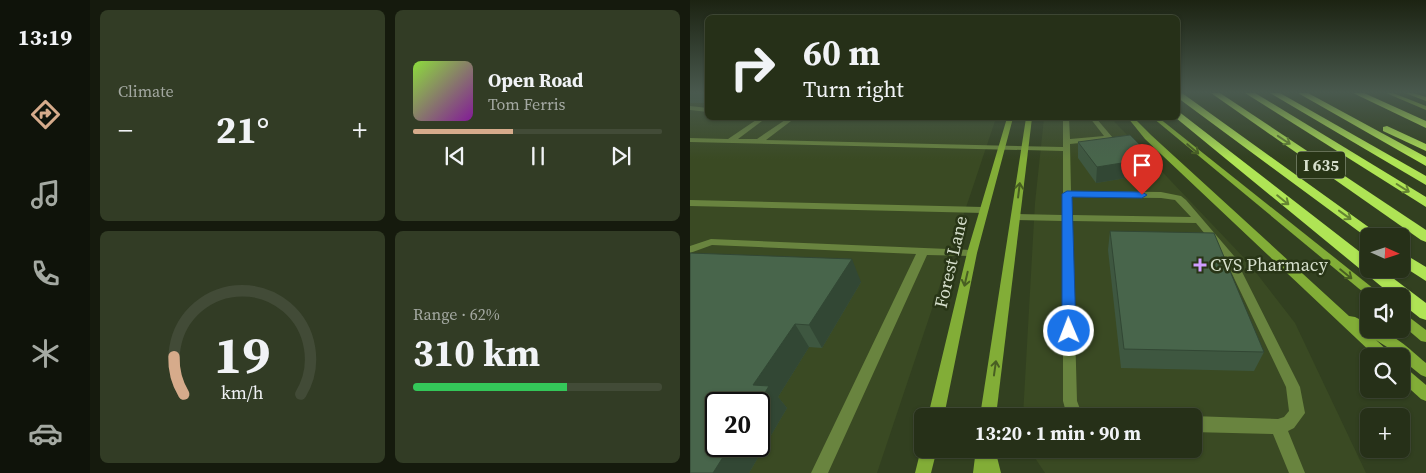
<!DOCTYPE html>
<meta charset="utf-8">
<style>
body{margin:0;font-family:"Source Serif 4",serif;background:#323c25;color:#f1f3f6;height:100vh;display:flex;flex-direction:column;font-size:19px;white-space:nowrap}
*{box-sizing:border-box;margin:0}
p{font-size:16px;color:#a4a9a2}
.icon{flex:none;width:28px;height:28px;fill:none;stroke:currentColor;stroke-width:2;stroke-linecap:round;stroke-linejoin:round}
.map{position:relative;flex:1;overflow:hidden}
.drawer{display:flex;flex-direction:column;gap:10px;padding:10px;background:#151a0d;width:600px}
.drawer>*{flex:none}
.top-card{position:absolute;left:15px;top:15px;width:475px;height:105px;border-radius:8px;box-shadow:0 1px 4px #0004,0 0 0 1px #424b37;background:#263018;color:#f1f3f6;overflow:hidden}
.needle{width:32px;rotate:93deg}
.tools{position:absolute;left:670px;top:228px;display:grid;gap:10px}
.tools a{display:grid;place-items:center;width:50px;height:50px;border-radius:8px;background:#263018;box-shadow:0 1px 4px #0004,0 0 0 1px #424b37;font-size:25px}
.speed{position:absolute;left:15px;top:392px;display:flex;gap:10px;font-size:25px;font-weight:700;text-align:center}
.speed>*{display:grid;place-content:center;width:65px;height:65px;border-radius:50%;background:#263018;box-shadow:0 1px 4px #0004,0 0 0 1px #424b37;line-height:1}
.speed .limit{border:2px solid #111;border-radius:8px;background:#fff;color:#111}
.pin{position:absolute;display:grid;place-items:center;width:42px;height:42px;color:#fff;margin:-51px -21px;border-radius:50% 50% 50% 0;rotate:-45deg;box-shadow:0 0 5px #0007}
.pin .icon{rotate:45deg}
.me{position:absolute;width:55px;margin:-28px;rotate:359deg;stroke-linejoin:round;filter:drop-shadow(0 0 4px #0008)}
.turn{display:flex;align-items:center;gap:18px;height:105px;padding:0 15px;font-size:22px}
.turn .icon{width:65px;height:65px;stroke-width:2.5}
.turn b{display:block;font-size:35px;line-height:42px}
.big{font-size:38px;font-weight:700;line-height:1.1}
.drawer .tile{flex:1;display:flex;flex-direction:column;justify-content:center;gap:8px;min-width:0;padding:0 18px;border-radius:8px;background:#323c25}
.drawer .dial{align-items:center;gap:0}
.dial svg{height:130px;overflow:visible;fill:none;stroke:#424b37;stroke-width:7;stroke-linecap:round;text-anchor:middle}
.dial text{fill:#f1f3f6;stroke:none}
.song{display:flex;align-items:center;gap:15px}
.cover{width:60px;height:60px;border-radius:8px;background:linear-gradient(135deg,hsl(90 70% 55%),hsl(290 70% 35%))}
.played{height:5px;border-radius:2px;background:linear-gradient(90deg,#d6ab8b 40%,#424b37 40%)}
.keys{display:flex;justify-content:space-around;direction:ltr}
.heat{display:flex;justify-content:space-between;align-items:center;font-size:28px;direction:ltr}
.charge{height:8px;border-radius:4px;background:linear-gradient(90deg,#34c759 62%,#424b37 0)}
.drawer .tiles{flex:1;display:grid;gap:10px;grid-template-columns:repeat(2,1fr)}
.trip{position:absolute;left:224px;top:408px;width:288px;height:50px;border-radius:8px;background:#263018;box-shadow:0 1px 4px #0004,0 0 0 1px #424b37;font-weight:700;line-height:50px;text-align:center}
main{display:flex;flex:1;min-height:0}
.tabs{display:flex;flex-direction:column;width:90px;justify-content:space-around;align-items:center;background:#0f130a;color:#a4a9a2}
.tabs .icon{width:35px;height:35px}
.tabs .active{color:#d6ab8b}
.tabs b{font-size:22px;color:#f1f3f6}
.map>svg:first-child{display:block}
.built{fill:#3a4a23;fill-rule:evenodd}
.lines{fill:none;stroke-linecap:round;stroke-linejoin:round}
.service{fill:#69843f;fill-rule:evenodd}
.secondary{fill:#82ad37;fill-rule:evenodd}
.motorway{fill:#afe455;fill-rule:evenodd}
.wall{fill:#3e5740}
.shaded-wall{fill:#324734}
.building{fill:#48654b;stroke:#324734}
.oneway{stroke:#658432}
.oneway2{stroke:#485f22}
.route{fill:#1a73e8;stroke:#114b97}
.poi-dot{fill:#d09dff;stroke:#283516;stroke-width:2}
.labels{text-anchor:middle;stroke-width:5;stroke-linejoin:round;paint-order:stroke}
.shield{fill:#283516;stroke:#a1ab95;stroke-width:1}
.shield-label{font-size:16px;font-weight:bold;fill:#d5decb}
.street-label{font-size:18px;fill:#d5decb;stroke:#283516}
.poi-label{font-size:18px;fill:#d5decb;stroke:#283516;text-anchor:start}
</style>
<main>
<nav class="tabs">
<b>13:19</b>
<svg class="icon active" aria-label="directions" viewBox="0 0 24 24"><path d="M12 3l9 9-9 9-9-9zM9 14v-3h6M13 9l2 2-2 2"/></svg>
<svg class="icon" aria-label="music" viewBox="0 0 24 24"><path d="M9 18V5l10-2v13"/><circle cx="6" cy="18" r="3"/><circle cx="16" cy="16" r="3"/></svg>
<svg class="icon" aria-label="phone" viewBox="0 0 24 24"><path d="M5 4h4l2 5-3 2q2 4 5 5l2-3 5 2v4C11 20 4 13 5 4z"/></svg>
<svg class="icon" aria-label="climate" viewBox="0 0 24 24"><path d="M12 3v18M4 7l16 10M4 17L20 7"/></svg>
<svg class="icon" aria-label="car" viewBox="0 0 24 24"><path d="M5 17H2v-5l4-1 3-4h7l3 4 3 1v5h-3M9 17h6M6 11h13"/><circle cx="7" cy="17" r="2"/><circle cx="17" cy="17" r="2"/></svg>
</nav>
<section class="drawer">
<div class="tiles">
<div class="tile"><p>Climate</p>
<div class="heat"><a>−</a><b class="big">21°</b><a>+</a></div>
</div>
<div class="tile">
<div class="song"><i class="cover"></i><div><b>Open Road</b><p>Tom Ferris</p></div></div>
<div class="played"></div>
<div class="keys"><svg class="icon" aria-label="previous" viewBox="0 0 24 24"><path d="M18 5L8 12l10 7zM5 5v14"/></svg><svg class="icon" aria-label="pause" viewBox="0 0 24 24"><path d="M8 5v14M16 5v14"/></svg><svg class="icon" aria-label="next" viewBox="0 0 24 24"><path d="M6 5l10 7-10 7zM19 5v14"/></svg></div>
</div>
<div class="tile dial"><svg viewBox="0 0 100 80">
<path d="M14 69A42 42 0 1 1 86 69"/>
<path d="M14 69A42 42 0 0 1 8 46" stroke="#d6ab8b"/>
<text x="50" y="56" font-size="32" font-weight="700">19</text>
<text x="50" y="72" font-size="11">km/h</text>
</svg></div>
<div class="tile"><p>Range · 62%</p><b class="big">310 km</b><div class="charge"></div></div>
</div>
</section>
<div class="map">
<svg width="736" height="473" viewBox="0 0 736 473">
<rect width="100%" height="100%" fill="#324020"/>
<g class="built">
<path d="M0,93H17L18,118H306L187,473H0ZM26,404H69V446H26Z"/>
<path d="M354,118H421L557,261L605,323L676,473H355L339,449H502V416H333L345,203Z"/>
</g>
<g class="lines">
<g class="service">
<path d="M0,106L18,108V112L0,110Z"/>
<path d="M69,118H76L48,139H67L98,118H105L76,140L373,147V118H379L380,139L414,136L400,118H406L423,138L419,140L380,144L381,191L471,192L491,196L496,200L544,256L610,387L615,413L604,428L598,431L615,473H599L583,434L502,432V416L588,419L594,417L599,411L596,387L534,257L506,223L382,221L387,401L390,409L395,411L398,416H377L373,401V221L326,220L321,217L326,214L373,215V151L0,142V138L38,139ZM382,197L471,198L485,200L501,217L382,215Z"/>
<path d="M0,200L293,207L298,210L293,213L0,206Z"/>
<path d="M21,239L282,250L287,253L282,256L237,255L138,473H121L226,254L22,245L0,253V246Z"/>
</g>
<g class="secondary">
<path d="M696,93H703L736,106V110Z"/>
<path d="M715,93H723L736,97V101Z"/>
<path d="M317,118H323L287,253L254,416H238L277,253Z"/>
<path d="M336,118H342L306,416H290Z"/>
<path d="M438,118H444L461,135L659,316L665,317L679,324V329C701,329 720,350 736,363V377L731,375L711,359V356H709L697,347L686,340L699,352L701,356H685L455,139Z"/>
<path d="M463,118H469L689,293L691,296L679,297Z"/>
<path d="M711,312L715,314L736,330V342L731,341L711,324Z"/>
<path d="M711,366L716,368L736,385V401L731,399L711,381Z"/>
<path d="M232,445V449H247L241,473H225Z"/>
<path d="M286,449H305L311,473H283Z"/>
</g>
<g class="motorway">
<path d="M488,93H492L691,236H679V239L488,98Z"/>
<path d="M521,93H530L736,230V242L731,240Z"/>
<path d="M555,93H565L736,197V207Z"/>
<path d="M580,93H590L736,176V185Z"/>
<path d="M608,93H618L736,157V166Z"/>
<path d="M663,93H674L736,121V128Z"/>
<path d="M488,111L679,259V269H691L736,303V320L730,318L711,303V296H703L486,118Z"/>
<path d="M697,126L736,144V151L693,131V127Z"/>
<path d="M711,252L736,267V281L711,265Z"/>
</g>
</g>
<g class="wall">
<rect x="0" y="93" width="18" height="10"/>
<path d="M388,142L463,158L460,174L406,183L388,158Z"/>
<path d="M420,231L574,352L564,371L431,368L418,250Z"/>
<path d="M0,253L171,282L132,348L119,347L88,397L97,408L59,473H0Z"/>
</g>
<g class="shaded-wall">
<path d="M463,158L460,174L406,183L407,167Z"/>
<path d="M162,259L171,282L132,348L119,325Z"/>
<path d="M105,324L119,347L88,397L97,408L59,473H23L40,446H69V404H68L63,385Z"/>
</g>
<g class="building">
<path d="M440,135L463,158L407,167L388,142Z"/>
<path d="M420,231L524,233L574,352L434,349Z"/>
<path d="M0,253L162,259L119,325L105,324L63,385L79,386L68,404H26V446H40L23,473H0Z"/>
</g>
<defs><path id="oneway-shaft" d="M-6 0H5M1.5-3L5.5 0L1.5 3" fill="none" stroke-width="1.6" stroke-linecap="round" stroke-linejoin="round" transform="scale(1.25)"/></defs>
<g class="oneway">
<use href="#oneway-shaft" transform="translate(594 140) rotate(34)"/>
<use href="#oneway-shaft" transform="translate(713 188) rotate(32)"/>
<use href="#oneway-shaft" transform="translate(593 200) rotate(39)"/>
<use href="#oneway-shaft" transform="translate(655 215) rotate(36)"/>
</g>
<g class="oneway2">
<use href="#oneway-shaft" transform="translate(503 149) rotate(40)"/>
<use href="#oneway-shaft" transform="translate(329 190) rotate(-83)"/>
<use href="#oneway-shaft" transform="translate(656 274) rotate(39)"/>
<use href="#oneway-shaft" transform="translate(276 279) rotate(103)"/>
<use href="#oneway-shaft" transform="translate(305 368) rotate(-82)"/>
</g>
<linearGradient id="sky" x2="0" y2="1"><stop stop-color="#1c2312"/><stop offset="0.58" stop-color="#49594e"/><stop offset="1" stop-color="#49594e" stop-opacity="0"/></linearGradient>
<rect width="736" height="159" fill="url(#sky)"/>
<path class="route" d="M377,191L452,192L457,195L452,198L382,197L386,331L384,335H374L372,331V194Z"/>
<path class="poi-dot" d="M507.5 257.5h5v5h5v5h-5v5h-5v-5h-5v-5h5z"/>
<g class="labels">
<rect class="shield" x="607" y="151.5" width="48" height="27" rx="4"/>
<g class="shield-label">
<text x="631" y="171">I 635</text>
</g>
<g class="street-label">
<text transform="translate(261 262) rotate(-77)" y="6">Forest Lane</text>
</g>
<g class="poi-label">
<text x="520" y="271">CVS Pharmacy</text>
</g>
</g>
</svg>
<div class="tools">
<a><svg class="needle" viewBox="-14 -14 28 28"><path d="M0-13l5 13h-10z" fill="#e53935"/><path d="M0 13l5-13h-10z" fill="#a4a9a2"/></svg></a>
<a><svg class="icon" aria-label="sound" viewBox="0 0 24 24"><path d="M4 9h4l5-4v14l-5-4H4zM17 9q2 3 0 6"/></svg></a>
<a><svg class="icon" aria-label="search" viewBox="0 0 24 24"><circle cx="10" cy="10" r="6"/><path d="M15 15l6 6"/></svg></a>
<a>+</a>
</div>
<div class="speed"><div class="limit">20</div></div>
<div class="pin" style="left:452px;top:195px;background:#d93025"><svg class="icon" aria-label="arrive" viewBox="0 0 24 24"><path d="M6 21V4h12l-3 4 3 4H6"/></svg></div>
<svg class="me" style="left:379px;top:331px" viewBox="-20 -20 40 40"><circle r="17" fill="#1a73e8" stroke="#fff" stroke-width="3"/><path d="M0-11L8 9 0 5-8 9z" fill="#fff"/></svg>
<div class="trip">13:20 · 1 min · 90 m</div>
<div class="top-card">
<div class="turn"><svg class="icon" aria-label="right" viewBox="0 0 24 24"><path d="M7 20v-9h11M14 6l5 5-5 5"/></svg><div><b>60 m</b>Turn right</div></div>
</div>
</div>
</main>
